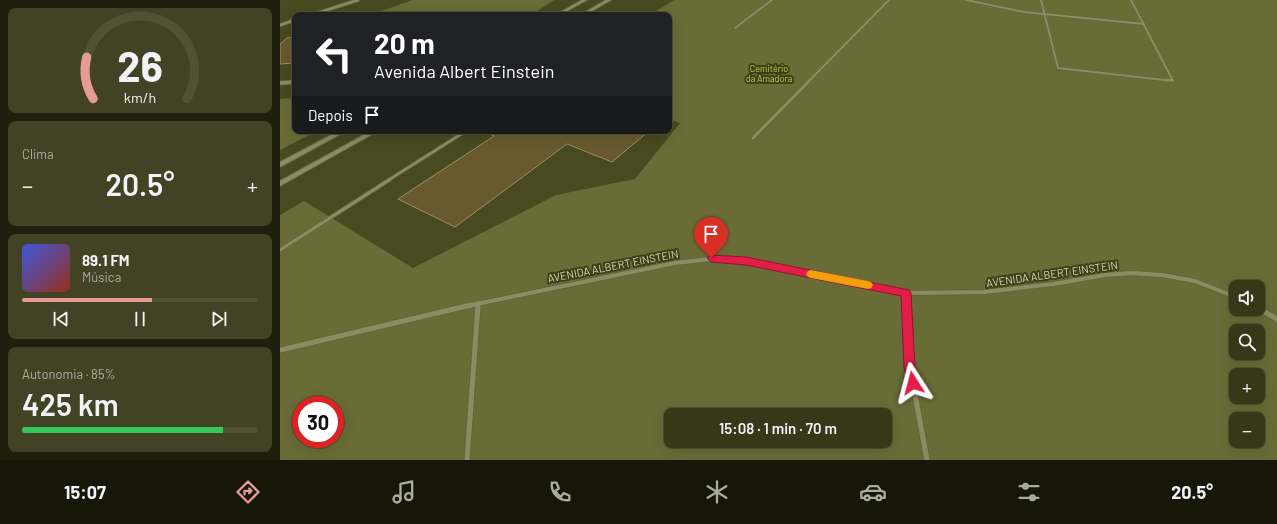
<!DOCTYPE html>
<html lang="pt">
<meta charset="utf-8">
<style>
body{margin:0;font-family:Barlow,sans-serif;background:#414324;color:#f1f3f6;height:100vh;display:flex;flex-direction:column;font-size:15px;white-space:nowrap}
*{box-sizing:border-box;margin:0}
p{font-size:13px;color:#aaaca1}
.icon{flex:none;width:22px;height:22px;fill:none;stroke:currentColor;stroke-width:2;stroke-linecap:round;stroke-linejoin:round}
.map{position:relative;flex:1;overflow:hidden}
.sheet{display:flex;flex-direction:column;gap:8px;padding:8px;background:#1e1f0d;width:280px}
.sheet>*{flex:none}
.guide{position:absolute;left:12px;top:12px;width:380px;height:122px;border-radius:8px;box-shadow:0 4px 16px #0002,0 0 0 1px #505236;background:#202124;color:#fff;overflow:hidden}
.buttons{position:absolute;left:949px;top:280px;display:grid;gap:8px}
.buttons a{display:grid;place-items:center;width:36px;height:36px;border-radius:8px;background:#363817;box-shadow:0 4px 16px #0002,0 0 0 1px #505236;font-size:20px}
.speed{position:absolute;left:12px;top:396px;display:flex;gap:8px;font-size:20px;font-weight:700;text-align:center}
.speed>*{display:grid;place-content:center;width:52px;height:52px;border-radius:50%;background:#363817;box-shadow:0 4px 16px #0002,0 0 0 1px #505236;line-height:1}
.speed .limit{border:6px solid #d22;background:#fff;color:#111}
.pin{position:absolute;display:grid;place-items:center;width:34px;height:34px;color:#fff;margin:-41px -17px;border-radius:50% 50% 50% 0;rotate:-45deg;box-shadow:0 0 4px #0007}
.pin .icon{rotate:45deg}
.me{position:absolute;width:44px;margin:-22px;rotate:351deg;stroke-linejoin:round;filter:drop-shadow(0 0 3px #0008)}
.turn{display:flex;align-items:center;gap:14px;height:84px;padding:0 16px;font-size:18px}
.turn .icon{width:52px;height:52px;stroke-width:2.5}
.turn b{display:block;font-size:28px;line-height:34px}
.then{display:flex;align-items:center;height:38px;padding:0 16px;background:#0003;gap:8px;font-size:15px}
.big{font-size:30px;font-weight:600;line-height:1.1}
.sheet .tile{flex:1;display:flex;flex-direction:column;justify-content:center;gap:6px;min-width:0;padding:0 14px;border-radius:8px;background:#414324}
.sheet .dial{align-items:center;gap:0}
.dial svg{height:104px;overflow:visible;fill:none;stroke:#505236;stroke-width:7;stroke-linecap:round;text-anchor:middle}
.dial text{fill:#f1f3f6;stroke:none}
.song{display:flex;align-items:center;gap:12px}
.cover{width:48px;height:48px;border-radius:6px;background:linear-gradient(135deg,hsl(230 70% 55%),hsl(10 70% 35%))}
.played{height:4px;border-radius:2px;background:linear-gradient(90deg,#e69b98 55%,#505236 55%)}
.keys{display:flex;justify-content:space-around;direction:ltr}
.heat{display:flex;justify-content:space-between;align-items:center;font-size:22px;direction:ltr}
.charge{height:6px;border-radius:3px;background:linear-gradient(90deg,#34c759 85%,#505236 0)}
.trip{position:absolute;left:384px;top:408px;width:228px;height:40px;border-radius:8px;background:#363817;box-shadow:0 4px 16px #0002,0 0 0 1px #505236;font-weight:600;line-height:40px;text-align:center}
.tab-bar{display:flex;height:64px;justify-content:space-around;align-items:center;background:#161609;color:#aaaca1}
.tab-bar .icon{width:28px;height:28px}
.tab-bar .on{color:#e69b98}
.tab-bar b{font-size:18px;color:#f1f3f6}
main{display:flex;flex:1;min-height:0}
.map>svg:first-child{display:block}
.green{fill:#6a6c37;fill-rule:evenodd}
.building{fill:#68592f;stroke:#9f8f64}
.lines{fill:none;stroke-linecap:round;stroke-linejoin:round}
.service-far2-casing{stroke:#65653f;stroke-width:3.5}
.service-far1-casing{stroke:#65653f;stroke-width:4}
.service-casing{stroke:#65653f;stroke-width:5}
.minor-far3-casing{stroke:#65653f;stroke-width:4}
.minor-far2-casing{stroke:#65653f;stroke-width:5}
.minor-far1-casing{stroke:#65653f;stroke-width:6}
.minor-casing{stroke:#65653f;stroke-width:7}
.tertiary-casing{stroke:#65653f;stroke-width:2}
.service-far2{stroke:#8b8d60;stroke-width:2}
.service-far1{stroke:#8b8d60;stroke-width:2.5}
.service{stroke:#8b8d60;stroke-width:3}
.minor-far3{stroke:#8b8d60;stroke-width:2.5}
.minor-far2{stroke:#8b8d60;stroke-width:3.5}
.minor-far1{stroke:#8b8d60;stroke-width:4}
.minor{stroke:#8b8d60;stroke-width:5}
.tertiary{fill:#8b8d60;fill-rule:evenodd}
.route{fill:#e11d48;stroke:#92132f}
.slow{fill:#f59e0b}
.labels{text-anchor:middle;stroke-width:4;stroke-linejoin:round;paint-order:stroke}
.far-park-label{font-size:9px;fill:#cacd59;stroke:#3e3f13}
.street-label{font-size:11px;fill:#d7d9c2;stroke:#3e3f13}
</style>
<main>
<section class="sheet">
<div class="tile dial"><svg viewBox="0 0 100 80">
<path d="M14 69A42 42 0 1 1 86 69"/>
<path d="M14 69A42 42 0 0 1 9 37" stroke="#e69b98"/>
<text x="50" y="56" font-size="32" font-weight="700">26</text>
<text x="50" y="72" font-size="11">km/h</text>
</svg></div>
<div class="tile"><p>Clima</p>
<div class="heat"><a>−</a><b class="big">20.5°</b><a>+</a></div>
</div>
<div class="tile">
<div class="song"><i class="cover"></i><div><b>89.1 FM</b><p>Música</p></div></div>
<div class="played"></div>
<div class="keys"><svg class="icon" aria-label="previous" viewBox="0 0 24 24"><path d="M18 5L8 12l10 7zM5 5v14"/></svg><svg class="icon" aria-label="pause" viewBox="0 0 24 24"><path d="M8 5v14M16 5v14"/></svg><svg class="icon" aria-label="next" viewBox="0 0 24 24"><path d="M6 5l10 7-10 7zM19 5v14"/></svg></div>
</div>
<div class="tile"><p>Autonomia · 85%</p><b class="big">425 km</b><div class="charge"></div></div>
</section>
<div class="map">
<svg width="997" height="460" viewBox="0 0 997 460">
<rect width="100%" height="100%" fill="#484a1f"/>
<g class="green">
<path d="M133,0H274L251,15H90Z"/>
<path d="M394,0H997V460H0V215L24,201L133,268L276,195L355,179L400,123L389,119V15H370ZM956,287H978V309H956ZM956,331H978V353H956ZM956,375H978V397H956ZM21,405H55V439H21ZM391,415H605V441H391ZM956,419H978V441H956Z"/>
<path d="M15,98V131H37L0,150V99Z"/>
</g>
<g class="building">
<path d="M15,37V63L0,64V44L7,38Z"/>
<path d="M203,131H369L332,162L287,144L175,227L118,199L214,136Z"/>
</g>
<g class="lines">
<defs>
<g id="service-far2">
<path d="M686,0L744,12L864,24"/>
<path d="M761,0L778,68L893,81L851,0"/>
<path d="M455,28L492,0"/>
<path d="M529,81L609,0"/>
</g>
<g id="service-far1">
<path d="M885,80H893"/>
<path d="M473,138L530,80"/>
<path d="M107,181L186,131"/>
</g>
<path id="service" d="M0,250L109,180"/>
<g id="minor-far3">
<path d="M31,15L78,0"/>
<path d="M0,25L15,20"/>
</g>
<path id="minor-far2" d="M0,83L15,82"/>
<g id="minor-far1">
<path d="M626,293L627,306"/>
<path d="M187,306L395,263L430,259L466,261L626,293L704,292L774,284L825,275L852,273L882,275L915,281L956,297"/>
<path d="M198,306V303"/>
</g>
<g id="minor">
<path d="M627,305L630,367L647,460"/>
<path d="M978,308L997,319"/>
<path d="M0,350L191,305"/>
<path d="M187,460L198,305"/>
</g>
<g id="tertiary">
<path d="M302,0H307L280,15H275Z"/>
<path d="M326,0H331L305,15H300Z"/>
<path d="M59,131H66L0,167V162Z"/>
<path d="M91,131H98L0,186V181Z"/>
</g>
</defs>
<use href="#service-far2" class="service-far2-casing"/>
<use href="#service-far1" class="service-far1-casing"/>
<use href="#service" class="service-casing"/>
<use href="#minor-far3" class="minor-far3-casing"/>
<use href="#minor-far2" class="minor-far2-casing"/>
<use href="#minor-far1" class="minor-far1-casing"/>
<use href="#minor" class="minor-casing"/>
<use href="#tertiary" class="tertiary-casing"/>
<use href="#service-far2" class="service-far2"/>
<use href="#service-far1" class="service-far1"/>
<use href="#service" class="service"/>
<use href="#minor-far3" class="minor-far3"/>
<use href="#minor-far2" class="minor-far2"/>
<use href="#minor-far1" class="minor-far1"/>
<use href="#minor" class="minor"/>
<use href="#tertiary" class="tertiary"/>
</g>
<path class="route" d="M431,255L466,257L629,290L631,293L635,367L638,383L637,387L633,388L629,387L624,367L621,296L466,265L431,262L427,258Z"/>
<path class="slow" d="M531,270L588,281L591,282L593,285L591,288L588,289L531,278L528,277L526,274L528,271Z"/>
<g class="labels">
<g class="far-park-label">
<text x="489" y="72">Cemitério<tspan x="489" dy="10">da Amadora</tspan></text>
</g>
<g class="street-label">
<text transform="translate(333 266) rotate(-11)" y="4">AVENIDA ALBERT EINSTEIN</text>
<text transform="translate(772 274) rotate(-8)" y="4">AVENIDA ALBERT EINSTEIN</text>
</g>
</g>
</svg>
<div class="buttons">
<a><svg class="icon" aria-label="sound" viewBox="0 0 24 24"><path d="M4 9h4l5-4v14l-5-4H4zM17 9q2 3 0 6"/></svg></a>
<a><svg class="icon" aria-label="search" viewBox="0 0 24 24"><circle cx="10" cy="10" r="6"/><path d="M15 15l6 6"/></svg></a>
<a>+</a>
<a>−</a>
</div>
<div class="speed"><div class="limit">30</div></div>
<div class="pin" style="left:431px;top:258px;background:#d93025"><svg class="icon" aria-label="arrive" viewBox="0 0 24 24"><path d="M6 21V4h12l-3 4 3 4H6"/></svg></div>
<svg class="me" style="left:633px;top:383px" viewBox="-20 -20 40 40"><path d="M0-17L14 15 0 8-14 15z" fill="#e11d48" stroke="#fff" stroke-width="4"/></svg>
<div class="trip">15:08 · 1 min · 70 m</div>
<div class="guide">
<div class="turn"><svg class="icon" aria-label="left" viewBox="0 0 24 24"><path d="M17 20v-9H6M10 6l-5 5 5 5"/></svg><div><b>20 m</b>Avenida Albert Einstein</div></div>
<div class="then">Depois<svg class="icon" aria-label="arrive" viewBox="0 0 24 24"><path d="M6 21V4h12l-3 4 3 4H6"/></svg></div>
</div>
</div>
</main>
<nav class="tab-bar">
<b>15:07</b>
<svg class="icon on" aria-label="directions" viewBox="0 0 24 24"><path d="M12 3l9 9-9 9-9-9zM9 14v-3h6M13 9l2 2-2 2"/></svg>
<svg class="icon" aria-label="music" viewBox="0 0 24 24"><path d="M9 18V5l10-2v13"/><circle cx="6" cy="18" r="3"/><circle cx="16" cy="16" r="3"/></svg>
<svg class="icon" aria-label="phone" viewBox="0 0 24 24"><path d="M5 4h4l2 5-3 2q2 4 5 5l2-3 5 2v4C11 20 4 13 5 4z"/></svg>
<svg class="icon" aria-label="climate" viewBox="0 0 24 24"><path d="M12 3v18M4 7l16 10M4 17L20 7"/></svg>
<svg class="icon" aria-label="car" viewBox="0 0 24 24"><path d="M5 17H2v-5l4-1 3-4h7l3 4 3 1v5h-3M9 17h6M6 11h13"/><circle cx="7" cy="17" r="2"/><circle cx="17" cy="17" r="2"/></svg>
<svg class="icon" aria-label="filters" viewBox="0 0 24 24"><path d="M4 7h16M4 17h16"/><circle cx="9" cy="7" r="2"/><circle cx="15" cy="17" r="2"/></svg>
<b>20.5°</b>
</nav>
